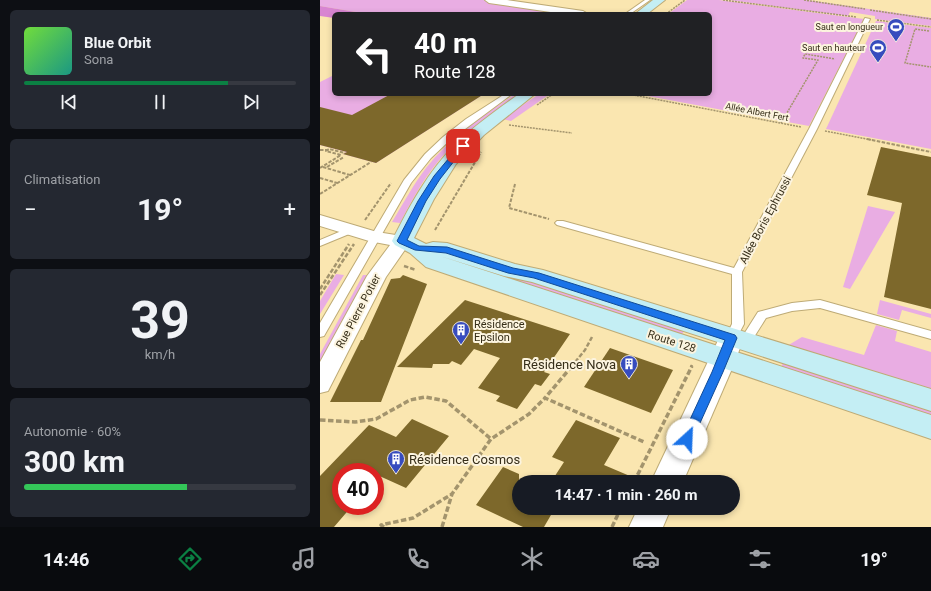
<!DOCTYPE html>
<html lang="fr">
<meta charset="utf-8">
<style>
body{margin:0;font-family:Roboto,sans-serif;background:#242831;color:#f1f3f6;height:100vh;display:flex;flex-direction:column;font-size:15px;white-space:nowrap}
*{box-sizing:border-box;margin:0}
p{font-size:13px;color:#9ea1a6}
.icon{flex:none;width:22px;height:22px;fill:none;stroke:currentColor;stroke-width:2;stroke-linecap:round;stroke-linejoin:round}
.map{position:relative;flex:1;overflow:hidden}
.panel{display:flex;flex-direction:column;gap:10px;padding:10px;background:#0d0f14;width:320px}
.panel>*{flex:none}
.banner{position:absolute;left:12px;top:12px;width:380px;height:84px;border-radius:6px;box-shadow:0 2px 6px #0003;background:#202124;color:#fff;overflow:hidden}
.speed{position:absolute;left:12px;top:463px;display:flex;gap:8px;font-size:20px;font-weight:700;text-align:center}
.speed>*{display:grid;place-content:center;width:52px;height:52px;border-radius:50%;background:#171b24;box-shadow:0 2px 6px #0003;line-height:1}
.speed .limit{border:6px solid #d22;background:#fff;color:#111}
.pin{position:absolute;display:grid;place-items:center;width:34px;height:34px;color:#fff;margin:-17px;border-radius:8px;box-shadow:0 2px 6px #0006}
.me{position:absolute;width:44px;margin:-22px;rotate:25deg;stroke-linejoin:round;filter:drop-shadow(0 0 3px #0008)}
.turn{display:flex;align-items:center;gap:14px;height:84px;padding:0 16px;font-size:18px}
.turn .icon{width:52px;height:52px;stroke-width:2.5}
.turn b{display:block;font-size:28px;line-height:34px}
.big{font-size:30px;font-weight:700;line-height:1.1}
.panel .card{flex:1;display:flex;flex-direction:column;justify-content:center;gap:6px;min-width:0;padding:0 14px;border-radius:6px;background:#242831}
.panel .dial{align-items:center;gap:0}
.dial b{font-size:52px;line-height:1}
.song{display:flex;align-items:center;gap:12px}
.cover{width:48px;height:48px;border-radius:6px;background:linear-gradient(135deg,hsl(100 70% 55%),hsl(170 70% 35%))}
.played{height:4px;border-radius:2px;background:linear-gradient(90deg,#0b8043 75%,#363941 75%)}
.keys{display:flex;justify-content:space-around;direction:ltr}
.heat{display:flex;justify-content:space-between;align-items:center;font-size:22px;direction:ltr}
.charge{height:6px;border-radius:3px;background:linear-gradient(90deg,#34c759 60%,#363941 0)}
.trip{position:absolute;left:192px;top:475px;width:228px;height:40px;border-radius:20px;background:#171b24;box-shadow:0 2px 6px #0003;font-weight:700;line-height:40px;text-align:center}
.dock{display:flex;height:64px;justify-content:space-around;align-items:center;background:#090b0e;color:#9ea1a6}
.dock .icon{width:28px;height:28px}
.dock .active{color:#0b8043}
.dock b{font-size:18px;color:#f1f3f6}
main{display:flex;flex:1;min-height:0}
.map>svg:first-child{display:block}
.green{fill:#e9ade3}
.forest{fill:#d885d1}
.building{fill:#7d682b}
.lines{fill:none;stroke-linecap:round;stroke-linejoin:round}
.service-casing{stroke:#beab76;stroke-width:2}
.minor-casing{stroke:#beab76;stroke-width:2}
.tertiary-casing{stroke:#beab76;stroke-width:2}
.secondary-casing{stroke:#beab76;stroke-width:2}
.path-far3{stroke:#a3946d;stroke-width:1.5;stroke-dasharray:2 1;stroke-linecap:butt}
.path-far2{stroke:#a3946d;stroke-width:2;stroke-dasharray:3.5 1.5;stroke-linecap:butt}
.path-far1{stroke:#a3946d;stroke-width:2.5;stroke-dasharray:4.5 2;stroke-linecap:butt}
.path{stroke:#a3946d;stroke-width:3.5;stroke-dasharray:5.5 2.5;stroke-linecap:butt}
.service{fill:#fff;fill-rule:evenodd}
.minor{fill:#fff;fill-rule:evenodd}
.tertiary{fill:#fff;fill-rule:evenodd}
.secondary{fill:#c4eef4;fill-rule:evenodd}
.route{fill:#1a73e8;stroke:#114b97}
.labels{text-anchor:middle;stroke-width:4;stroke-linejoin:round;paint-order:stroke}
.far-poi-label{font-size:9px;fill:#362e19;stroke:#fcf4df;text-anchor:end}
.far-street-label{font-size:9px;fill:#362e19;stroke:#fcf4df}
.street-label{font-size:11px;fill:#362e19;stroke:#fcf4df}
.poi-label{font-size:11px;fill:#362e19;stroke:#fcf4df;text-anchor:start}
.near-poi-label{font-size:13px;fill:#362e19;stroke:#fcf4df;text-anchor:end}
</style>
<main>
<section class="panel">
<div class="card">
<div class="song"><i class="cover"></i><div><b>Blue Orbit</b><p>Sona</p></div></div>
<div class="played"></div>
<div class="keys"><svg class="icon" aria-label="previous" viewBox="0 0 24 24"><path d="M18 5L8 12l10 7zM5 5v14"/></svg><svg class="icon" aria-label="pause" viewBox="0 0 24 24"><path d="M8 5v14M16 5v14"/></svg><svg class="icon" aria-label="next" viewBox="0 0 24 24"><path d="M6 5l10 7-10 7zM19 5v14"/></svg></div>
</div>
<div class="card"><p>Climatisation</p>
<div class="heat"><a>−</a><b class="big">19°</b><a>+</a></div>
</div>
<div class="card dial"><b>39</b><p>km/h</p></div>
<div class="card"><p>Autonomie · 60%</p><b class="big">300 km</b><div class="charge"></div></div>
</section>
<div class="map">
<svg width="611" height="527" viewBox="0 0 611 527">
<rect width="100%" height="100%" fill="#fae6b0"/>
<g class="green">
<path d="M0,0H171L251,14H48L0,6Z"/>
<path d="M367,0H399L544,19L489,126L317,94H390V14H348Z"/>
<path d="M408,0H487L611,18V26L555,19V16L530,12L528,16Z"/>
<path d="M556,21L611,28V149L506,129Z"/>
<path d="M14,75V94H164L56,163L23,154L26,152L0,145V82Z"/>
<path d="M195,94H201C170,115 136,137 113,168C100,185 90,204 80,223L72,222C83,204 93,185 106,168C130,137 163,116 195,94Z"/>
<path d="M219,94H230L191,121L182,119Z"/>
<path d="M548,206L575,212L530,289L523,287Z"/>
<path d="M127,258L210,277L366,327L360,338L124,260Z"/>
<path d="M16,274L24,275L0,314V301Z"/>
<path d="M43,275H51L0,371V354Z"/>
<path d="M560,300L611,314V318L582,310L579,320L557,314Z"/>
<path d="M556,325L577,331L575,341L611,352V396L462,349L482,337L544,355Z"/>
<path d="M464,359L611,406V420L460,371Z"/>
</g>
<path class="forest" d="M0,6L48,14H14V18L0,16Z"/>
<g class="building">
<path d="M71,94H164L56,163L23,154L27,152L0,145V107L32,115Z"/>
<path d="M561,147L611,157V309L564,297L582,203L547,195Z"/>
<path d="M83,275L107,284L61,402H10L41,340H43L71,279L80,278Z"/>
<path d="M145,300L250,334L224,372L230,374L221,386L215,384L197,409L176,401L180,396L158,388L180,358L154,349L141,365L132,361L129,364H113L112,368L77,367Z"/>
<path d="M290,348L353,370L331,413L264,387Z"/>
<path d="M92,419L129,436L86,488L55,474V472H21V506H32L14,527H0V476L49,425L76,437Z"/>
<path d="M256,420L300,438L284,465L324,482H231L244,462L232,457Z"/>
<path d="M183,467L199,474V508H235L224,527H203L156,505Z"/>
</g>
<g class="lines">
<defs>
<g id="service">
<path d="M325,0H330L310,14H305Z"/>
<path d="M545,18L550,19L497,129L422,272L424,324L415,341L411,342L407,341L405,338L412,324V274L237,225L235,223L237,221H243L414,268L489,129Z"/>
<path d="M185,94H192L129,141L111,158L91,183L4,336L0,337V323L84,180L105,154L123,137L146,119Z"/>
<path d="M31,227L36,230L34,232L0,246V240Z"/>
<path d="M500,300L611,331V339L500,308L472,311L446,318L429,345L425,346L421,345L419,342L438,312L472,303Z"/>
</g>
<g id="minor">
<path d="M165,0H187L263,11L268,14H244L169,3Z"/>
<path d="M0,215L57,232L88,237L91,241L66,277L8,391L0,393V362L47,276L70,245L49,241L0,226Z"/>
</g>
<g id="tertiary">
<path d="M411,329L420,332L424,338L411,371L363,482H331L402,332Z"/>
<path d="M318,508H351L343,527H309Z"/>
</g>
<g id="secondary">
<path d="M333,0H345L327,14H315Z"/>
<path d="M199,94H215L164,135L136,164L114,199L94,238L106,244L113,242L127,243L195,264L223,270L611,389V411L212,282L184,276L120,256L611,415V439L106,267L90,253L75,245L72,241C89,207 108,171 136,144C155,125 177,110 199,94Z"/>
</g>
</defs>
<use href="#service" class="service-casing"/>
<use href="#minor" class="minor-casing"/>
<use href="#tertiary" class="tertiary-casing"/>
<use href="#secondary" class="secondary-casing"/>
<g class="path-far3">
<path d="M403,0L536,17"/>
<path d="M484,0L545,9"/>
<path d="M550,10L611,19"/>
<path d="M346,14L365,0"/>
<path d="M557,20L611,27"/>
<path d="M609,31L595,29L585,63L611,67"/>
<path d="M308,94L481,127"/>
<path d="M217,105L233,94"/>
<path d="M461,123L498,60L483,58L485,54L515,59"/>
<path d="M189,125L252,133"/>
<path d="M505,131L552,140"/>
</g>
<g class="path-far2">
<path d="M547,139L611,152"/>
<path d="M0,150H7"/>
<path d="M3,167L30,175"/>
<path d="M7,167L24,157"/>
<path d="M0,168L21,155L6,151L9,149L25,153"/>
<path d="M0,178L17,183"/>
<path d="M195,184L189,208L229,219"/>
<path d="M0,194L51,162"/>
<path d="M45,220L71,183"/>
<path d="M115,230L161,152"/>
</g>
<g class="path-far1">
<path d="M84,266L96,270"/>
<path d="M0,289L29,244"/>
<path d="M0,295L34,244"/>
<path d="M251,367L265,350L272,337"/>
<path d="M371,367L372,365"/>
</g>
<g class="path">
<path d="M252,366L225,398L324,442"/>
<path d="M0,420L35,422L56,419L90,400L105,397L126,401L171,439"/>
<path d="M314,482L372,366"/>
<path d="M64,527L61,525L93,518L132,494"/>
<path d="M122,527L132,494L171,439L209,414L225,398"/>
<path d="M292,527L301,508"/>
</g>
<use href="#service" class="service"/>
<use href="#minor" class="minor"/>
<use href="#tertiary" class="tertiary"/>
<use href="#secondary" class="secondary"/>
</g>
<path class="route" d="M143,144L146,146L120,179L106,201L87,240L99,246L127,247L193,268L219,273L415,335L417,338L403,372L371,443L367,444L362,443L361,439L392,372L405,340L214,278L188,273L126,253L95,250L79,243L77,241L98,201L114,176L140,145Z"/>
<defs>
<symbol id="stadium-pin" viewBox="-11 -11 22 30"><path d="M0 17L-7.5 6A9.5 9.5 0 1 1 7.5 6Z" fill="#374cbe" stroke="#fcf4df"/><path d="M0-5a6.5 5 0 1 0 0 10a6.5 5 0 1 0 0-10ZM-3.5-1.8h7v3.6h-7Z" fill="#fff"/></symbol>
<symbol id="building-pin" viewBox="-11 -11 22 30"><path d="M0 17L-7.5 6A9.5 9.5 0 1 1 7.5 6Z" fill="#374cbe" stroke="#fcf4df"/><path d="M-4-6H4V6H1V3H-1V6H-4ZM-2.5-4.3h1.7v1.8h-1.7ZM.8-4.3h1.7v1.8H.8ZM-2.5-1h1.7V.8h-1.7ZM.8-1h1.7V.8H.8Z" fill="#fff"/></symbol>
</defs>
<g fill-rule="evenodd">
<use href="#stadium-pin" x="566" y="17" width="20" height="27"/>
<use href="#stadium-pin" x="548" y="38" width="20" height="27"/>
<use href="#building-pin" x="131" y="320" width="20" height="27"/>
<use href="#building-pin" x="299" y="354" width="20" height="27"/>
<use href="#building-pin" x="66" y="449" width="20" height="27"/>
</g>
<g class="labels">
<g class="far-poi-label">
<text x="563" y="30">Saut en longueur</text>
<text x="545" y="51">Saut en hauteur</text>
</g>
<g class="far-street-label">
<text transform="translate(437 112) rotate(11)" y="3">Allée Albert Fert</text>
</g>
<g class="street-label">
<text transform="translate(445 220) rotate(-62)" y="4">Allée Boris Ephrussi</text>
<text transform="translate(38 311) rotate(-62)" y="4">Rue Pierre Potier</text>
<text transform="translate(352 341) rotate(18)" y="4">Route 128</text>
</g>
<g class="poi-label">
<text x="154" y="328">Résidence<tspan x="154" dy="13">Epsilon</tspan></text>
</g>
<g class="near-poi-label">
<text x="296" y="369">Résidence Nova</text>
<text x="89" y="464" text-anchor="start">Résidence Cosmos</text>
</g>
</g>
</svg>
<div class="speed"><div class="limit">40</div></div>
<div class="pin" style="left:143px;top:146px;background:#d93025"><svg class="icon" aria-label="arrive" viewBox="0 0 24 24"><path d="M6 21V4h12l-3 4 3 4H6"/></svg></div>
<svg class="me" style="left:367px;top:439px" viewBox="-20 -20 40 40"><circle r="19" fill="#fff"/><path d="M0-13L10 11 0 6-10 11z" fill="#1a73e8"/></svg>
<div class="trip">14:47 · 1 min · 260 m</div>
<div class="banner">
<div class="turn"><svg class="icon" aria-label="left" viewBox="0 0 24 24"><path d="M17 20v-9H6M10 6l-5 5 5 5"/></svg><div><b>40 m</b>Route 128</div></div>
</div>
</div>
</main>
<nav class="dock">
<b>14:46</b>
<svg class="icon active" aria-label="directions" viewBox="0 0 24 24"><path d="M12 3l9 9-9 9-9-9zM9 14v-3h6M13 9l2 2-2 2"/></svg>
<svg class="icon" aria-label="music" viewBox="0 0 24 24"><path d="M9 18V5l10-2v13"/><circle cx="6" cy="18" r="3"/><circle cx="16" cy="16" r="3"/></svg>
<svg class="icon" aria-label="phone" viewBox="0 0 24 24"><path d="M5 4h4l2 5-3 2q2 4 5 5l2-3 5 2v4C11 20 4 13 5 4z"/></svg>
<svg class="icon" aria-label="climate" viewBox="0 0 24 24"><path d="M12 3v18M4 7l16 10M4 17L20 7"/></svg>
<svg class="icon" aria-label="car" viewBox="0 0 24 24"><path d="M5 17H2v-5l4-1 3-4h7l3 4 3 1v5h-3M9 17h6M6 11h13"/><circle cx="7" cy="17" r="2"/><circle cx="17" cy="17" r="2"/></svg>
<svg class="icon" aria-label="filters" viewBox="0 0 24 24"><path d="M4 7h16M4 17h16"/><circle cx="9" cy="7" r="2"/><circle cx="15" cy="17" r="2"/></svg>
<b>19°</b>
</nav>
